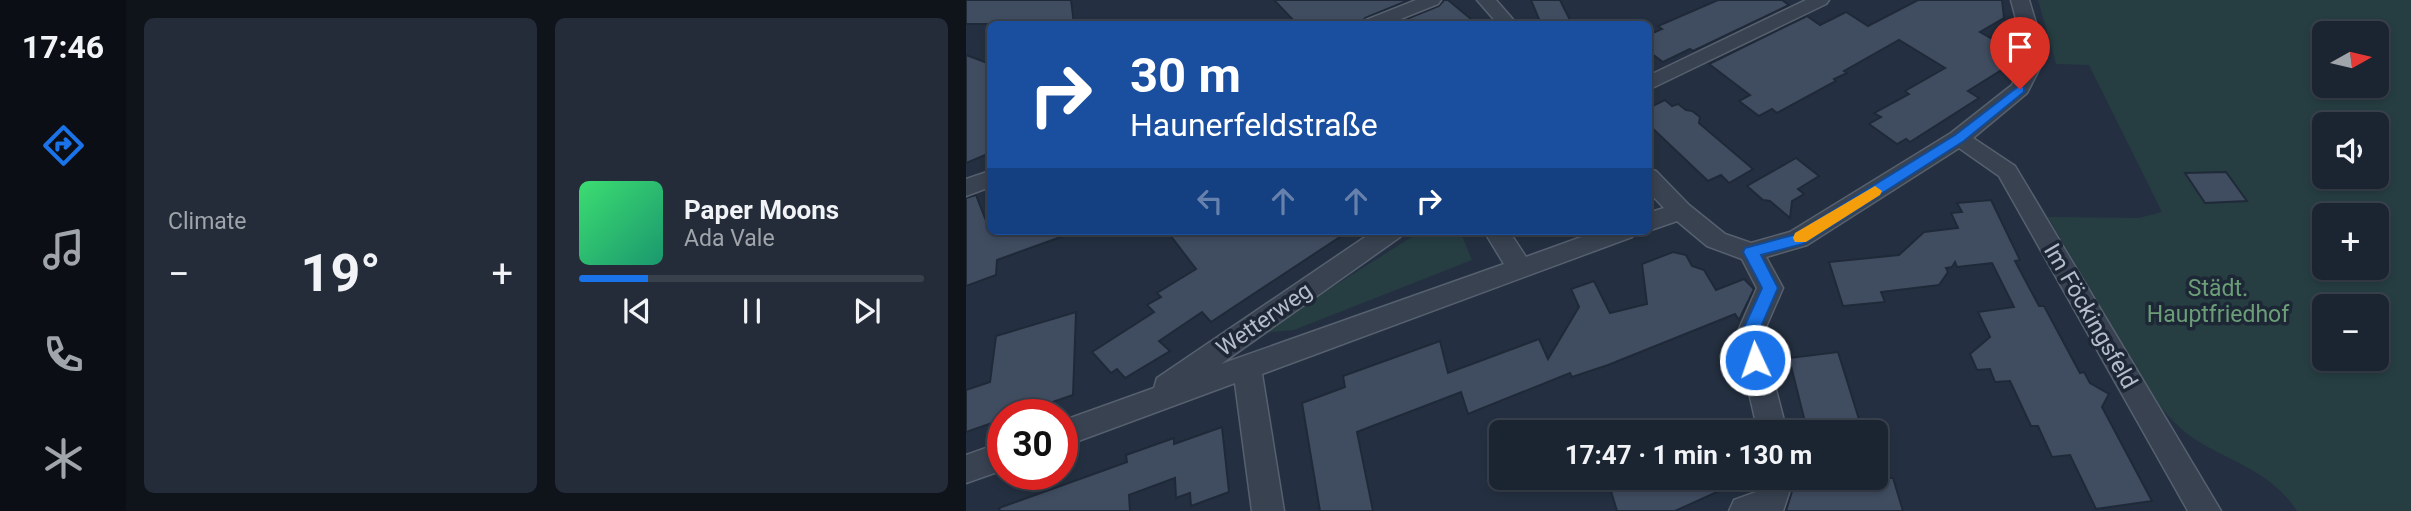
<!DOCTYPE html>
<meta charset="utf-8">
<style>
body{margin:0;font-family:Roboto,sans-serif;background:#242c39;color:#f1f3f6;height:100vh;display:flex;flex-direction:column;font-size:26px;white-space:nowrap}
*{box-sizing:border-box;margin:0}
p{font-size:23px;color:#a0a4ab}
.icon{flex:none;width:38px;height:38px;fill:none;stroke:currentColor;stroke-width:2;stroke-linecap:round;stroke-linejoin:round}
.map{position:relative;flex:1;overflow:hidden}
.drawer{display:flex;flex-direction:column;gap:18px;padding:18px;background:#0f141b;width:840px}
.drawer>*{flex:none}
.guide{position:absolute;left:21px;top:21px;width:665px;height:214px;border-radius:10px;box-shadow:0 4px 10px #0003,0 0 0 2px #39414d;background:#1a4fa0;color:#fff;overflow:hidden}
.needle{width:46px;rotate:82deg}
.fabs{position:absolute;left:1346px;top:21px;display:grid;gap:14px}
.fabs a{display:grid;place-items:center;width:77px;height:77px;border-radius:10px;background:#1b2431;box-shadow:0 4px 10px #0003,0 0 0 2px #39414d;font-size:35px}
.speed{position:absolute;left:21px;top:399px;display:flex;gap:14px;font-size:35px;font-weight:700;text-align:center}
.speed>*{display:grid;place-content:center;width:91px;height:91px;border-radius:50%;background:#1b2431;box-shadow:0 4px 10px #0003,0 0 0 2px #39414d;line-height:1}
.speed .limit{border:10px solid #d22;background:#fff;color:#111}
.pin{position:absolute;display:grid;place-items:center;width:60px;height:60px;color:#fff;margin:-72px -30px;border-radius:50% 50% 50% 0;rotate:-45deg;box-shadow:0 0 7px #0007}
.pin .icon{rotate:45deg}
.me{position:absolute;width:77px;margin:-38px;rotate:357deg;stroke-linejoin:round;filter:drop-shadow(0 0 5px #0008)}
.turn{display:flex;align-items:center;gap:24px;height:147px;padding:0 28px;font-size:32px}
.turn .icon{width:91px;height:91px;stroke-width:2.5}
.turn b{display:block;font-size:49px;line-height:60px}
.lanes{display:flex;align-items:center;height:66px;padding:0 28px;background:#0003;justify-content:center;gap:35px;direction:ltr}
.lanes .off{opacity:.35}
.big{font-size:52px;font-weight:700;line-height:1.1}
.drawer .widget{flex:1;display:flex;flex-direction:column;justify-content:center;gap:10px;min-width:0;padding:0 24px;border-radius:10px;background:#242c39}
.song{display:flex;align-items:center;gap:21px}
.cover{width:84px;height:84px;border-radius:10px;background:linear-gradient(135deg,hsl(140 70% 55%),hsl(160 70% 35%))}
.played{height:7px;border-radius:4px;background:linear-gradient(90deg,#1a73e8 20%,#39414d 20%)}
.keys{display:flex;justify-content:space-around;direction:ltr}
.heat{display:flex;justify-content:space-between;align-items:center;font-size:38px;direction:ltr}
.drawer .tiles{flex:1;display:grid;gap:18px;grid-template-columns:repeat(2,1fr)}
.trip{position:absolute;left:523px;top:420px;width:399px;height:70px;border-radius:10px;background:#1b2431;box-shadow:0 4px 10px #0003,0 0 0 2px #39414d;font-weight:700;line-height:70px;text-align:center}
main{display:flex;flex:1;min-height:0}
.tab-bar{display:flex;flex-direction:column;width:126px;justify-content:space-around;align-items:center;background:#0b0e14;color:#a0a4ab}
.tab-bar .icon{width:49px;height:49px}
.tab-bar .selected{color:#1a73e8}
.tab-bar b{font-size:32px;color:#f1f3f6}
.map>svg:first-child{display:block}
.green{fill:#263e42;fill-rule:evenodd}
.building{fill:#404d61;stroke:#1f2938;stroke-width:2}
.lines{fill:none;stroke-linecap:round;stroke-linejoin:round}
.minor-casing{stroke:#56606e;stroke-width:3}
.minor{fill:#384251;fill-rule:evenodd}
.route{fill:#1a73e8;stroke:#114b97;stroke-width:2}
.slow{fill:#f59e0b}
.labels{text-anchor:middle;stroke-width:7;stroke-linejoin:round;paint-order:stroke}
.park-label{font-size:23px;fill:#6b9d77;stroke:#1d2736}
.street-label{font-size:23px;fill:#b5bdcb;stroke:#1d2736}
</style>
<main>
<nav class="tab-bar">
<b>17:46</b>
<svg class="icon selected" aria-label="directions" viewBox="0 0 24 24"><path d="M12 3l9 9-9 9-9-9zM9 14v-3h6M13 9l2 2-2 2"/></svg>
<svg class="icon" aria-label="music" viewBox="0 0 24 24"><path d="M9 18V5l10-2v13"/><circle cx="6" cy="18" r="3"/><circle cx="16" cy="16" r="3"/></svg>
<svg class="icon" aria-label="phone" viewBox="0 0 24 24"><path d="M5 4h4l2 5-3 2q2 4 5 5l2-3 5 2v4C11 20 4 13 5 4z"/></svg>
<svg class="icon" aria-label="climate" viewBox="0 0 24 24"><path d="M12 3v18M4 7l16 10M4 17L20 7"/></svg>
</nav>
<section class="drawer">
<div class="tiles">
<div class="widget"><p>Climate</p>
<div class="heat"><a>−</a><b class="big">19°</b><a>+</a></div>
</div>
<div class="widget">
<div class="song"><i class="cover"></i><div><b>Paper Moons</b><p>Ada Vale</p></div></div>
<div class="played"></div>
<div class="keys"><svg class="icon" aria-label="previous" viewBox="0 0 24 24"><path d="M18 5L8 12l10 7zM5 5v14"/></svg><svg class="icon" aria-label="pause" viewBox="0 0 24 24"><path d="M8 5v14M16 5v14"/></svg><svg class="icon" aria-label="next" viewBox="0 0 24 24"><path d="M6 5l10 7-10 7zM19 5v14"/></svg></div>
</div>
</div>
</section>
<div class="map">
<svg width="1445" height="511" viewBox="0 0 1445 511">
<rect width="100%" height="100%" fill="#243041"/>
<g class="green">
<path d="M1072,0H1445V511H1331C1307,474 1271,464 1235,443C1214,431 1199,413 1185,394L1082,217L1173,218L1196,212L1123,65L1090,64ZM1358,33H1410V86H1358ZM1358,124H1410V177H1358ZM1358,215H1410V268H1358ZM1358,306H1410V359H1358Z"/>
<path d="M455,231H494L506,260L328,330L294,333Z"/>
</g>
<g class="building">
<path d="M0,0H105L108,24H0Z"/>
<path d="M308,0H443L399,18L395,24H331Z"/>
<path d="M478,0H482L511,24H428L473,6Z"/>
<path d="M565,0H594L606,24H575Z"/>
<path d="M752,0H816L823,5L727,51L724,49L697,62L682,51V35L696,29L692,26Z"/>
<path d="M952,0H1036L1038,18L1014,32L1044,49L1033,57L1045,64L1002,91L1013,98L944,142L940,139L931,144L903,124L915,117L908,113L943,94L939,91L979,68L933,40L878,71L881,73L868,79L870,81L811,113L806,109L793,116L773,101L784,95L743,64L841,16L854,25L880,12L902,26Z"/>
<path d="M0,55L24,64V153L0,163Z"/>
<path d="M699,100L706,106L712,104L720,110L726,111L734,117L733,123L787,169L763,183L755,175L742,181L682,124V108Z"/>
<path d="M830,158L853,176L832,189L838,194L826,201L824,218L804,201L797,200L781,186Z"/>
<path d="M1260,172L1281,201L1239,203L1219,173Z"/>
<path d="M10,195L24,231H103V234L31,260L30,275L0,286V198Z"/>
<path d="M1025,200L1054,260L1049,261L1073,306H1078L1114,373L1118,372L1124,383L1143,394L1136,407L1186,501L1130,509L1104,455L1086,457L1072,426H1065L1044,381L1029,382L1024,369L1011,370L1004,354L1024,337L1012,312L1048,307L1026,263L991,267L989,262L986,267L980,268L982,272L973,285L915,292L919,302L877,306L863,262L933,255L958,232L992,228L985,213L996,212L991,203Z"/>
<path d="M201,231H383L245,322L236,312L193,341L204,351L159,378L151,369L145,373L126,352L188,312L181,305L195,297L191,293L230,269Z"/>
<path d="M707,252L720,255L726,266L738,270L750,290L778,279L788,289L773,320L769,314L642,365L606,377L604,373L502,414L495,392L391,432L407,511H354L336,403L379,387L377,376L474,341L482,373L573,339L582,359L613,307L605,289L628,281L644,313L681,304L676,264Z"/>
<path d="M110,312L107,395L49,415H37V419L32,421L0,432V390L24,382L30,336Z"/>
<path d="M872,352L897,432H857L856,428L841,430L823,358Z"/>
<path d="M256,427L263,492L225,506L224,493L210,498L209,478L163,495L164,511H34L33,508L161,462L160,455L208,438V444Z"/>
<path d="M670,478H782L709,511H651L644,488Z"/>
<path d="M830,478H927L937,511H820Z"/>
</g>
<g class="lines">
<defs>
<g id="minor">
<path d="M450,0H475L472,4L422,24H398L400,20Z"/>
<path d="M511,0H530L551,24H532Z"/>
<path d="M840,0H863L860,4L682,90V76Z"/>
<path d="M1045,0H1063L1080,56L1061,93L1007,138L1049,166L1255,511H1222L1033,176L993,148L841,245L800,257L817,288L796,336L821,432H792L770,336L791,288L776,259L741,246L711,221L682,231V213L698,208L682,191V169L690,171L723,205L759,234L785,243L824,232L985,133L1046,85L1060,56Z"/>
<path d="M24,171V187L0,196V179Z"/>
<path d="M408,231H438L434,237L255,364L538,264L518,231H543L560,257L632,231H670L666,237L296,374L318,511H286L269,383L96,447V421L188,388L191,378Z"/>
<path d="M37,442V470L0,483V455Z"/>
<path d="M798,478H828L817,511H763L768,500L793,491Z"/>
</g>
</defs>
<use href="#minor" class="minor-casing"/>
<use href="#minor" class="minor"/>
</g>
<path class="route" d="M1054,85L1058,87V92L998,141L837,244L795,255L812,288L791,336L797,360L795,366L789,368L782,366L774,336L796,288L777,252L779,248L827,235L989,135Z"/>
<path class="slow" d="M909,186L916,191L914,195L840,242H829L827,238L829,233Z"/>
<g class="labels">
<g class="park-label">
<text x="1252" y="296">Städt.<tspan x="1252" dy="26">Hauptfriedhof</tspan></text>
</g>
<g class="street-label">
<text transform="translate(1125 316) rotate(60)" y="8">Im Föckingsfeld</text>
<text transform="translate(298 319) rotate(-35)" y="8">Wetterweg</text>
</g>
</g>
</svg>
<div class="fabs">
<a><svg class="needle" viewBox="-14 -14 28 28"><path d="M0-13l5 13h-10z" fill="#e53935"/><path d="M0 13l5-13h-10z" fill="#a0a4ab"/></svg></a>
<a><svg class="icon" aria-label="sound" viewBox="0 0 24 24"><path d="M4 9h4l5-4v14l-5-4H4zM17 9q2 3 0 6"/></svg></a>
<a>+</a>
<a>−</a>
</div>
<div class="speed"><div class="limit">30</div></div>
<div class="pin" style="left:1054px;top:89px;background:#d93025"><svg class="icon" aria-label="arrive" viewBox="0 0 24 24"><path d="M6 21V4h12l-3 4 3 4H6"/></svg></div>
<svg class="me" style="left:789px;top:360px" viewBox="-20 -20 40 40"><circle r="17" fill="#1a73e8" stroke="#fff" stroke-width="3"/><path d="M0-11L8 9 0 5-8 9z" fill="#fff"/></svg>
<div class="trip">17:47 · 1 min · 130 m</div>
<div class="guide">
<div class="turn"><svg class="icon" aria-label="right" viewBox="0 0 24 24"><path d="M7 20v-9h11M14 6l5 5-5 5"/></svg><div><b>30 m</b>Haunerfeldstraße</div></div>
<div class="lanes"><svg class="icon off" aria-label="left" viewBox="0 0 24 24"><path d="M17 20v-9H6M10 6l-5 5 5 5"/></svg><svg class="icon off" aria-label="ahead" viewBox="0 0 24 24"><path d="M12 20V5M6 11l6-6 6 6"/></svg><svg class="icon off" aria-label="ahead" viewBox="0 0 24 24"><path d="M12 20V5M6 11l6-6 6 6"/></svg><svg class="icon" aria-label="right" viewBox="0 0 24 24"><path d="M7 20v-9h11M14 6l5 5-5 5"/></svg></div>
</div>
</div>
</main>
